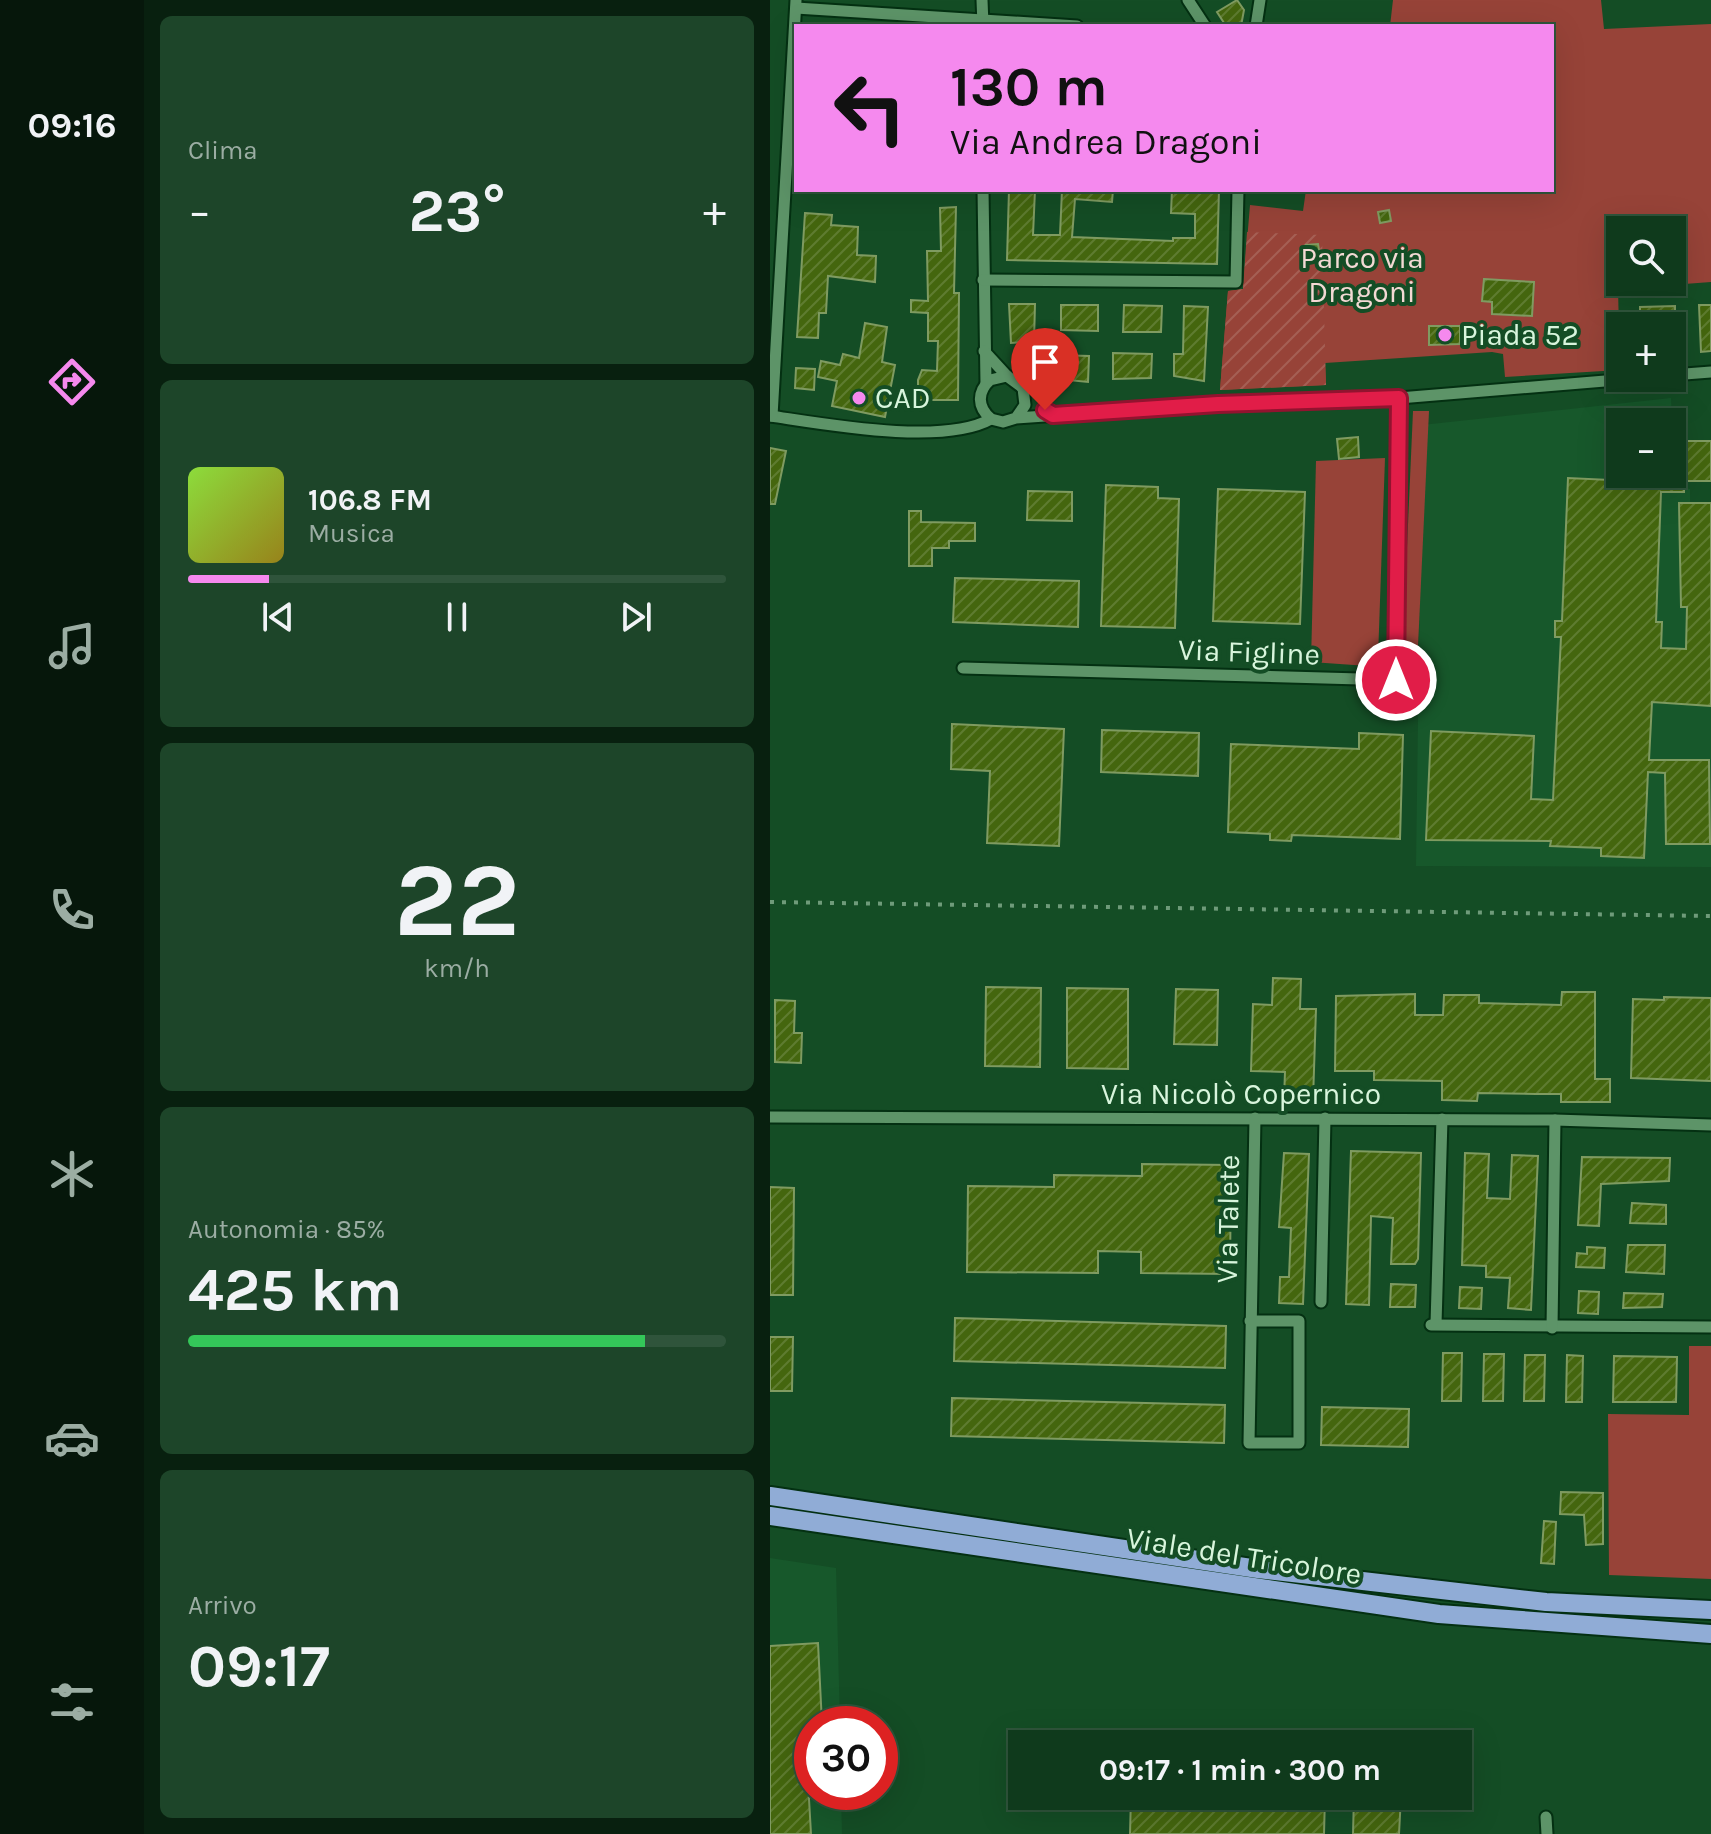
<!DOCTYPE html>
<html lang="it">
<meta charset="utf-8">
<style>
body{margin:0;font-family:Karla,sans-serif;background:#1d4529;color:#f1f3f6;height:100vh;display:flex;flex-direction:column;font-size:30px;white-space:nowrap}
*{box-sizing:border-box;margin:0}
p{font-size:26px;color:#9bada3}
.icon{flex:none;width:44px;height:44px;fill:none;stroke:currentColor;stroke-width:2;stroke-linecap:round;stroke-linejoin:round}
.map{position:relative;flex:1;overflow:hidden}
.drawer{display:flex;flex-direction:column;gap:16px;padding:16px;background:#08200f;width:626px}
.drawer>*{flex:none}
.guide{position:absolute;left:24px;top:24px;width:760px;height:168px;border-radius:0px;box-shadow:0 8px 32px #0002,0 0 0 2px #2f543b;background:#f589ee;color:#111;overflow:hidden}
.fabs{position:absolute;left:836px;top:216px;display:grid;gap:16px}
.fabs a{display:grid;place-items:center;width:80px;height:80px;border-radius:0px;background:#0f3a1c;box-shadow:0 8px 32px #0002,0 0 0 2px #2f543b;font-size:40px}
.speed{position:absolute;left:24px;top:1706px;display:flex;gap:16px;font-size:40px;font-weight:700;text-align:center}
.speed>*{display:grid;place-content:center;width:104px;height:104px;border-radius:50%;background:#0f3a1c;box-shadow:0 8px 32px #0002,0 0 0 2px #2f543b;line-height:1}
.speed .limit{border:12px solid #d22;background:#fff;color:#111}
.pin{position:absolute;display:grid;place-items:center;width:68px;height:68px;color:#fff;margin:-82px -34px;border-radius:50% 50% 50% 0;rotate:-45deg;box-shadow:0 0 8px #0007}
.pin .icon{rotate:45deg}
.me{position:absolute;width:88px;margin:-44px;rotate:0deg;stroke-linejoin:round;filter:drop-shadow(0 0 6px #0008)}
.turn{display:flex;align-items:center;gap:28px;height:168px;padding:0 24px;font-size:36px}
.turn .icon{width:104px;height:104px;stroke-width:2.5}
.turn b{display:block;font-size:56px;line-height:68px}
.big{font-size:60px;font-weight:700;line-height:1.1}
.drawer .card{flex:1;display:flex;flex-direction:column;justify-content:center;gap:12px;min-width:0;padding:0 28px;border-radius:12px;background:#1d4529}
.drawer .dial{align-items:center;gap:0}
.dial b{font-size:104px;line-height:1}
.song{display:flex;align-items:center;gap:24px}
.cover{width:96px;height:96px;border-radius:12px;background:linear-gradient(135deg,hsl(90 70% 55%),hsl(50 70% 35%))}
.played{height:8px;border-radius:4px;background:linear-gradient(90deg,#f589ee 15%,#2f543b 15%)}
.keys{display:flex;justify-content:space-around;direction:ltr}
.heat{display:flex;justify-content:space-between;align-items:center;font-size:44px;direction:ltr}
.charge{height:12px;border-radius:6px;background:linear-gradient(90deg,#34c759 85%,#2f543b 0)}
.trip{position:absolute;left:238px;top:1730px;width:464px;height:80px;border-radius:0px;background:#0f3a1c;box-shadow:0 8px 32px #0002,0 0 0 2px #2f543b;font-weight:700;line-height:80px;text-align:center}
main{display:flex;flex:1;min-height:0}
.tab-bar{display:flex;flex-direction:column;width:144px;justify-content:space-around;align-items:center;background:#06170b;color:#9bada3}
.tab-bar .icon{width:56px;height:56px}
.tab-bar .active{color:#f589ee}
.tab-bar b{font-size:36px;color:#f1f3f6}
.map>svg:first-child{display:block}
.built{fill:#17582b}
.green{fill:#974338;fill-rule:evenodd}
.garden{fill:url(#garden-furrows)}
.building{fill:url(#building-hatch);stroke:#7f9b61;stroke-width:2}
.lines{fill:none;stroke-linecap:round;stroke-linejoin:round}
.minor-casing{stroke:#043012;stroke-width:15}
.trunk-casing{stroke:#043012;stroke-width:22}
.minor{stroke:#5d9468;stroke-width:11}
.trunk{stroke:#90acd6;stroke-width:18}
.rail{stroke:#6f9b7a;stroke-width:4;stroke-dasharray:4 8;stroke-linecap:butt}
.route-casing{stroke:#92132f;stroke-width:20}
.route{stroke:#e11d48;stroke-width:14}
.poi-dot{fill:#f589ee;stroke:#144d25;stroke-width:3}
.labels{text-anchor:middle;stroke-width:8;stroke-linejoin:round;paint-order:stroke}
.park-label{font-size:30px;fill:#f3d9d4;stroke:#144d25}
.poi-label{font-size:30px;fill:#d8f5dc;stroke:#144d25;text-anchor:start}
.street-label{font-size:30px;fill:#d8f5dc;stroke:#144d25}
</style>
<main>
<nav class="tab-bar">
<b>09:16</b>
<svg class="icon active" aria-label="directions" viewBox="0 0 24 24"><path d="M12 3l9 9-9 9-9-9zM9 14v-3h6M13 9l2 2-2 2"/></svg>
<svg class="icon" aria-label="music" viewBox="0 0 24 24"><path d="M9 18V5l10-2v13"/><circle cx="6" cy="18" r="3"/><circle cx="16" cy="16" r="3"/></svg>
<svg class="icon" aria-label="phone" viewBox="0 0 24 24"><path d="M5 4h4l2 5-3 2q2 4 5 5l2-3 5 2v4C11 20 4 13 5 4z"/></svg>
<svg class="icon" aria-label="climate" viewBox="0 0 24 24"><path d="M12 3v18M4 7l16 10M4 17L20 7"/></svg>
<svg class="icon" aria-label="car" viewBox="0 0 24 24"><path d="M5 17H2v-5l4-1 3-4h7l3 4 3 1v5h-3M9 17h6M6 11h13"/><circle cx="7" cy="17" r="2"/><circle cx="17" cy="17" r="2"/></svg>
<svg class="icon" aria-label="filters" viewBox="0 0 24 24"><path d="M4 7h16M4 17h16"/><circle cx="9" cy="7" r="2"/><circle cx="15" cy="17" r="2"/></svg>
</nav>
<section class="drawer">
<div class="card"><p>Clima</p>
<div class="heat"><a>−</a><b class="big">23°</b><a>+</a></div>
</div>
<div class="card">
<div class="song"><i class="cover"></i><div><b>106.8 FM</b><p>Musica</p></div></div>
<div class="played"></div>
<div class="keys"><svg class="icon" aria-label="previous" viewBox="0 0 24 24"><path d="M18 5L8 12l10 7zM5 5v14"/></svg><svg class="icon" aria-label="pause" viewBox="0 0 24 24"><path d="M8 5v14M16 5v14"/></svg><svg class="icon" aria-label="next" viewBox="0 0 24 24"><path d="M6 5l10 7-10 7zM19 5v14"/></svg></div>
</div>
<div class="card dial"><b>22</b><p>km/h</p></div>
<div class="card"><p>Autonomia · 85%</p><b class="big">425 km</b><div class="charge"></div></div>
<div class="card"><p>Arrivo</p><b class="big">09:17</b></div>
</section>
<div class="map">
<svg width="941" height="1834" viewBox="0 0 941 1834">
<defs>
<pattern id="garden-furrows" width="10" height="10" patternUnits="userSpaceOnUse" patternTransform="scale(2)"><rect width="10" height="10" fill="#974338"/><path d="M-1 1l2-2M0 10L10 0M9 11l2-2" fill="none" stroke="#a55f54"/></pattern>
<pattern id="building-hatch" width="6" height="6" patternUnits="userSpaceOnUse" patternTransform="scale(2)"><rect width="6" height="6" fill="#44660e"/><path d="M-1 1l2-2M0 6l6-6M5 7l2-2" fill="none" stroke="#5e7c30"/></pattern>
</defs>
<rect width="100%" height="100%" fill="#144d25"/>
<g class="built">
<path d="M901,398L902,422H850V474L920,489V537H941V867L646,866L652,425Z"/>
<path d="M0,1558L66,1568L70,1724H42V1792H71L72,1834H0Z"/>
</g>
<g class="green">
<path d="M623,0H831L834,29L941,24V282L848,289L850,370L735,377L733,354L722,352L555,363L556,385L450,390L458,291L473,289L480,205L533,211L536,190H782V26H620ZM850,230H902V282H850Z"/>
<path d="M643,411H659L647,668L634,666L632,660Z"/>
<path d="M615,458L608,658L598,666L541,662L546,461Z"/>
<path d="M919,1346H941V1579L839,1575L838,1414L919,1415Z"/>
</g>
<path class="garden" d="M477,232L552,235L556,385L450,390L458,291L473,289Z"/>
<g class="building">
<path d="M467,0L474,10L471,26H456L447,12Z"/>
<path d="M239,190H265L263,235H290L292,190H343L342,202L305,199L302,237L403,241V238H425V214L401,213L402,190H449L447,264L237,260Z"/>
<path d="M186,207L184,293H189L188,400H148V380L152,370L167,371L168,341H158V313L141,312V300L158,301L157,251H171L170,208Z"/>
<path d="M619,210L621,221L610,223L608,212Z"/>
<path d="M35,213L62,215L61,225L88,227L87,255L106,256L105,282L58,276L56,313H49L48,338L27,337Z"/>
<path d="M548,244L550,257L538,258L536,245Z"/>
<path d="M714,279L764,282L762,316L722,314V302L712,301Z"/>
<path d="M239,304H265L264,341L241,343Z"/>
<path d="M291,305H328V331L291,330Z"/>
<path d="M354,305L392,306L391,332H353Z"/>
<path d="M929,305H941V351L931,352Z"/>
<path d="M414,306L438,307L434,381L404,376V354H413Z"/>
<path d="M905,306V320L870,318V307Z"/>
<path d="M95,323L117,327L112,362L125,365L115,417L62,406L67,381L48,377L51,361L70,365L73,354L89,358Z"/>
<path d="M659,326H690V344L659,345Z"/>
<path d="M343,353L382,354L381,378L343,379Z"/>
<path d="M286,355L319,356L318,382L278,378V363H285Z"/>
<path d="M26,368L45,369L44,390L25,388Z"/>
<path d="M588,437L589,457L569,459L567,439Z"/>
<path d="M910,441H941V481H914V492H891L886,622H892L891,648L916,649L917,607H911L909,503H941V706L882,702L879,760H939L940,844H896L895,773L878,772L874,858L831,856V848L780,846L781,841L656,840L661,731L764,736L761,799L783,800L791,637H785V621H792L798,478L840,480V474H910Z"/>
<path d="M0,448L16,451L5,504H0Z"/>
<path d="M336,485L388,487V498L409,499L405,628L331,626Z"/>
<path d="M448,489L535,492L530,624L443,621Z"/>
<path d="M258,491L302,492V521L257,520Z"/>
<path d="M139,511H151V522L205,523V541H179V548H162V566H139Z"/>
<path d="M185,578L309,581L308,627L183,622Z"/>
<path d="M182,724L294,729L289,846L217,843L220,771L181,769Z"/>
<path d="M332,730L429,733L428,776L331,772Z"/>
<path d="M589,733L633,735L630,839L522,835L521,841L500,840V834L458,832L461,744L589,749Z"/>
<path d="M503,978L531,979L530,1009H546L543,1100L514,1099L515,1072L481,1071L483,1004L502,1005Z"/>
<path d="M216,987L271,988L270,1067L215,1066Z"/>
<path d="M297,988L358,989V1069L297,1068Z"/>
<path d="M406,989L448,990L447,1045L404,1044Z"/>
<path d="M792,992H825V1079H840V1102H791V1094H766L708,1093L707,1101L672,1100V1081L604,1080V1071H565L566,996L645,994V1015H673L674,995H709V1003L791,1005Z"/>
<path d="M894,997L941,998V1081L861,1078L863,999L894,1000Z"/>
<path d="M5,1000L25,1001L24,1033H32L31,1063L5,1062Z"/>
<path d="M581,1151L651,1153L648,1259L645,1264H621L623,1218L601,1216L599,1305L576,1304Z"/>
<path d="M514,1153L539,1154L533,1304L509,1303L510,1277H519L521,1228L509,1227Z"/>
<path d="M695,1153L719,1154L717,1198L740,1199L742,1155L768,1156L761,1310L738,1308L740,1278L716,1277V1266L692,1265Z"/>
<path d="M812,1157L900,1158L899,1181L831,1184L829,1226L808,1225Z"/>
<path d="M372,1164L461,1165L460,1274L371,1273V1252L328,1251V1273L197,1272L198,1186L284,1187V1175L372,1176Z"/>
<path d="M0,1187L24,1188L23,1295H0Z"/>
<path d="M862,1203L896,1205V1224L860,1223Z"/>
<path d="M858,1245H895L894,1274L856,1272Z"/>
<path d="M817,1247L835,1248L834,1268L806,1267L807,1253L817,1254Z"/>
<path d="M621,1284L646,1285L645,1307H620Z"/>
<path d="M690,1287L712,1288L711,1309L689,1308Z"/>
<path d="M809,1291L829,1292L828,1314L808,1313Z"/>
<path d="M854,1293L893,1294L892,1307L853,1308Z"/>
<path d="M185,1318L456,1326L455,1368L184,1361Z"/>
<path d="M0,1337H23L22,1391H0Z"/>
<path d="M673,1353H692L691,1401H672Z"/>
<path d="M714,1354H734L733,1401H713Z"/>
<path d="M755,1355H775L774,1401H754Z"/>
<path d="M797,1355L813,1356L812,1402H796Z"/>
<path d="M844,1356L907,1357L906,1402H843Z"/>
<path d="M182,1398L455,1405L454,1443L181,1436Z"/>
<path d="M552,1407L639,1409L638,1447L551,1445Z"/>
<path d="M791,1492L833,1493V1544L816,1545L814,1515L790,1514Z"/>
<path d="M774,1521L786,1522L784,1564L771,1563Z"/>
<path d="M48,1643L52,1724H42V1746H36L41,1834H0V1646Z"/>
<path d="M361,1796H555L554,1834H360Z"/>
<path d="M584,1796H631L629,1834H583Z"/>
</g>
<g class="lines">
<defs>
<g id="minor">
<path d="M212,0L213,25"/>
<path d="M418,0L435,26"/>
<path d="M26,8L307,26"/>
<path d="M486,26L490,0"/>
<path d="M213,190L216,383"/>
<path d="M213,280L466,282L468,190"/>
<path d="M214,351L237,376"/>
<path d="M902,375L941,372"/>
<path d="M0,416C55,424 173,446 221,419"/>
<path d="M2,416L26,0"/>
<path d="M246,418L255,405L253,388L237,376L220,380C207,392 207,407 221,419L233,422L246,418L448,404L629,398L871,378"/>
<path d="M193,668L626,680L629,398"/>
<path d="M0,1117L785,1120L941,1125"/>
<path d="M551,1302L555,1118"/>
<path d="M480,1321H529V1443H479L485,1118"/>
<path d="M666,1324L672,1119"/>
<path d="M661,1325L941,1327"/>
<path d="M782,1328L785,1120"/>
<path d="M776,1817L777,1834"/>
</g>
<g id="trunk">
<path d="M0,1496L488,1569L776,1602L941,1610"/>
<path d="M0,1516L669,1614L941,1634"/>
</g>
</defs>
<use href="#minor" class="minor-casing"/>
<use href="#trunk" class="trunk-casing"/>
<use href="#minor" class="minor"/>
<use href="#trunk" class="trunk"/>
<path class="rail" d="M0,902L941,916"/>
</g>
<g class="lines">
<defs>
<path id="route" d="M275,410L283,415L448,404L629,398L626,680"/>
</defs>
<use href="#route" class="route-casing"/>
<use href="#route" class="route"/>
</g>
<g class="poi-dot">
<circle cx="675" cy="335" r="8"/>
<circle cx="89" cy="398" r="8"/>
</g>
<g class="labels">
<g class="park-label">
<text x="592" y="268">Parco via<tspan x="592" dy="34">Dragoni</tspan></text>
</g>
<g class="poi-label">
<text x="691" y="345">Piada 52</text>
<text x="105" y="408">CAD</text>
</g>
<g class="street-label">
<text transform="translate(479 652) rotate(2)" y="10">Via Figline</text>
<text x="471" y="1104">Via Nicolò Copernico</text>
<text transform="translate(458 1219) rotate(-89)" y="10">Via Talete</text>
<text transform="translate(474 1556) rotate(9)" y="10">Viale del Tricolore</text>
</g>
</g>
</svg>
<div class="fabs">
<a><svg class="icon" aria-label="search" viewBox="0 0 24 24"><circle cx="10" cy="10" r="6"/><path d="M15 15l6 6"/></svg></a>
<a>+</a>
<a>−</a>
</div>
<div class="speed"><div class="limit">30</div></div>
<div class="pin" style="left:275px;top:410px;background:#d93025"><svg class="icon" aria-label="arrive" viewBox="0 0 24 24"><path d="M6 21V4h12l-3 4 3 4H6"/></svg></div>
<svg class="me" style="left:626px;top:680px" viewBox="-20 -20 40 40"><circle r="17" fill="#e11d48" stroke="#fff" stroke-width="3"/><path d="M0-11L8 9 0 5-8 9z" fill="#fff"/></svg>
<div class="trip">09:17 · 1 min · 300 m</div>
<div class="guide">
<div class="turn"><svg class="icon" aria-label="left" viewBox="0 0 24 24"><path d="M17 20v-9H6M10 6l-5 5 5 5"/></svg><div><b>130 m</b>Via Andrea Dragoni</div></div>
</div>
</div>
</main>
